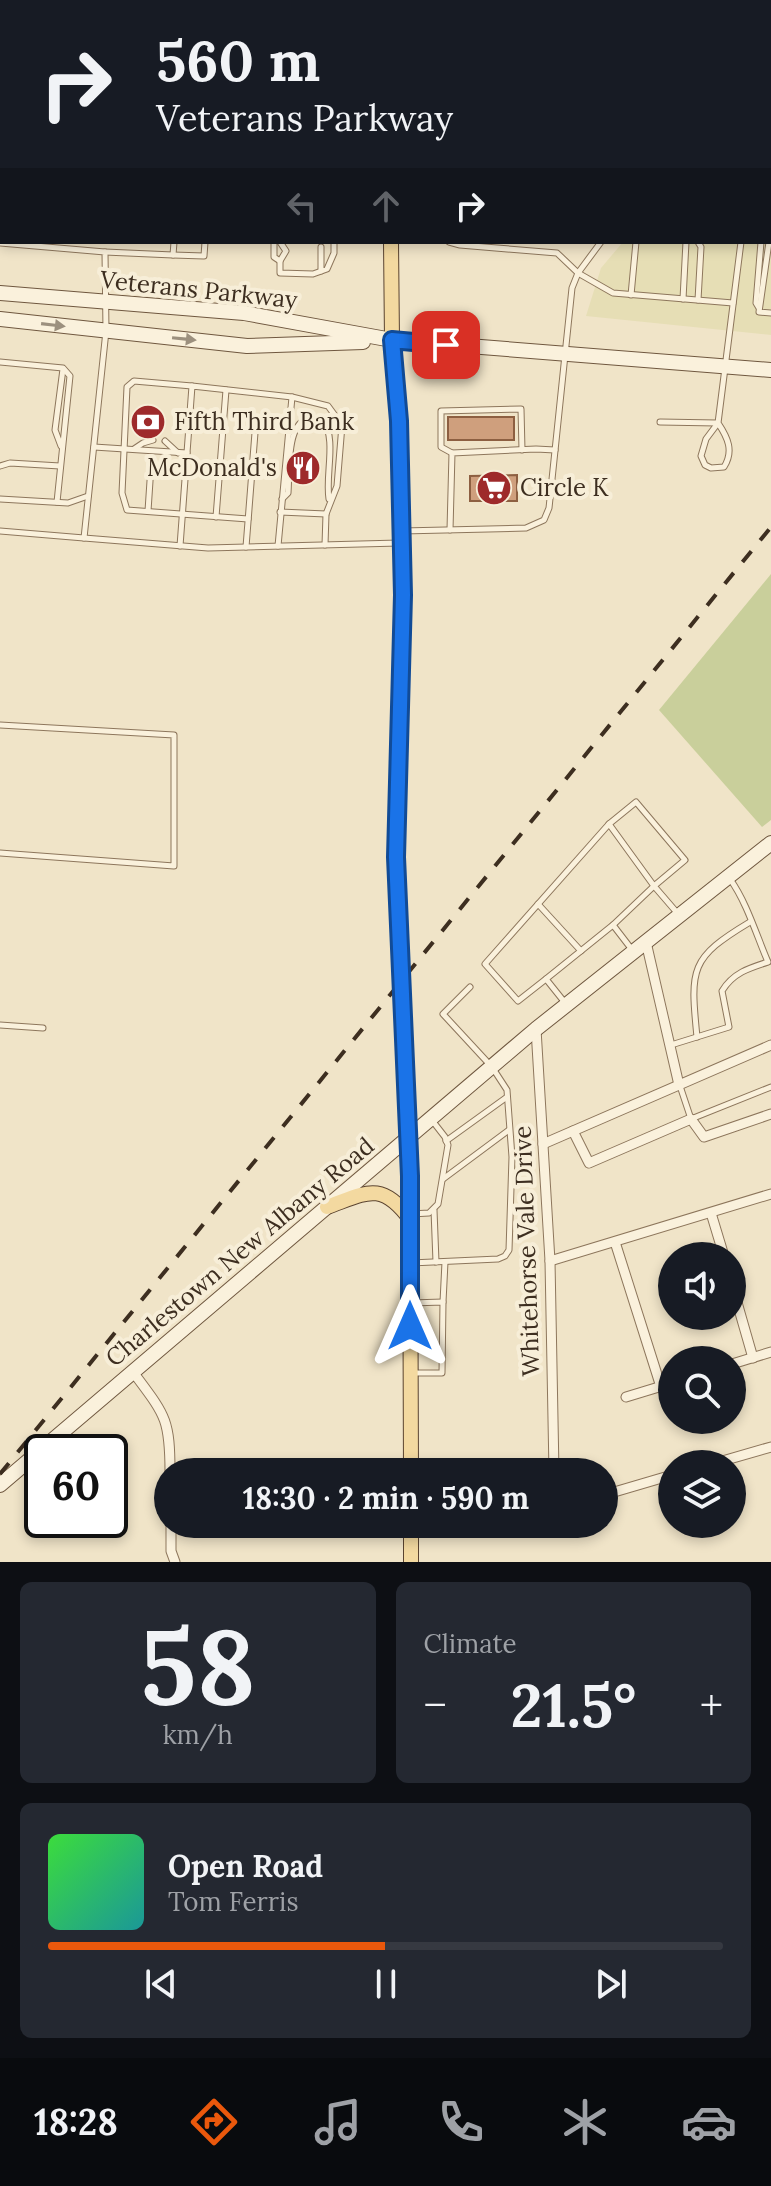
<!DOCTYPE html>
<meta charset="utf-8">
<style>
body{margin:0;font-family:Lora,serif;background:#242831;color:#f1f3f6;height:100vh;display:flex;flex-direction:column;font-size:30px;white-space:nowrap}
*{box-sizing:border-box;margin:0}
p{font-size:26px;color:#9ea1a6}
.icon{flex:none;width:44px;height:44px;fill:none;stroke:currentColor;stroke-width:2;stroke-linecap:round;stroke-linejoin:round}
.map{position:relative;height:1562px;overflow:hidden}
.drawer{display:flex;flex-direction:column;gap:20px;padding:20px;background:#0d0f14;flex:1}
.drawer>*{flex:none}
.hud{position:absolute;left:0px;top:0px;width:772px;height:244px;box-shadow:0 4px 12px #0003;background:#171b24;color:#f1f3f6;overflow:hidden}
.tools{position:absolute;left:658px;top:1242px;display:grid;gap:16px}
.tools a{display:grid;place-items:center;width:88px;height:88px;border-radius:50%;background:#171b24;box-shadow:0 4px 12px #0003;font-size:40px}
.speed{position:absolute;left:24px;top:1434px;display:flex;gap:16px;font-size:40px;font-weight:700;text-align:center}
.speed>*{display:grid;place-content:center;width:104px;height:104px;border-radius:50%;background:#171b24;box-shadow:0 4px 12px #0003;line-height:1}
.speed .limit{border:4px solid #111;border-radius:12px;background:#fff;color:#111}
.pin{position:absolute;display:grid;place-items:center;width:68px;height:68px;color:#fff;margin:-34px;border-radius:16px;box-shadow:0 4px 12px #0006}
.me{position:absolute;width:88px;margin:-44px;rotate:0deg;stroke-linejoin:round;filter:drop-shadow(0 0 6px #0008)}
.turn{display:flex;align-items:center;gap:28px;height:168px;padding:0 24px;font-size:36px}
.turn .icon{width:104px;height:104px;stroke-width:2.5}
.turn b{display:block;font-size:56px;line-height:68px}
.lanes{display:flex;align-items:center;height:76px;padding:0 24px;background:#0003;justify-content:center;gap:40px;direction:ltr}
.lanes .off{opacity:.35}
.big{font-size:60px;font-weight:700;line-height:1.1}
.drawer .tile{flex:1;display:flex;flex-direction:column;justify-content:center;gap:12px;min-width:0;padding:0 28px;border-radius:12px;background:#242831}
.drawer .dial{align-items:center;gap:0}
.dial b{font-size:104px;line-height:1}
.song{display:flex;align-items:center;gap:24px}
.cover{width:96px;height:96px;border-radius:12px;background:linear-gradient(135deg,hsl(120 70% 55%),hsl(180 70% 35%))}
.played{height:8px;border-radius:4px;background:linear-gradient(90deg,#ea580c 50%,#363941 50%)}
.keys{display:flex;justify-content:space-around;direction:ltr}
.heat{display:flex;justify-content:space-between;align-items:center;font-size:44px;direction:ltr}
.drawer .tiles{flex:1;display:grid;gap:20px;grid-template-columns:1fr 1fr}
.tile:last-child{grid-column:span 2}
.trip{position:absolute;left:154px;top:1458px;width:464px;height:80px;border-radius:40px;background:#171b24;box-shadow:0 4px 12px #0003;font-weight:700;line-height:80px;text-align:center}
.menu{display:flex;height:128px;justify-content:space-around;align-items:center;background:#090b0e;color:#9ea1a6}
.menu .icon{width:56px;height:56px}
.menu .active{color:#ea580c}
.menu b{font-size:36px;color:#f1f3f6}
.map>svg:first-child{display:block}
.farmland{fill:#e6deb5}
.green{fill:#c9cf9b}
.building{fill:#cf9f7d;stroke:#8d5f41;stroke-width:2}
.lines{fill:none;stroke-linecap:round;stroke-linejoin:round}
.lane-casing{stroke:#8d765c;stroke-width:7}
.street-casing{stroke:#8d765c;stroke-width:11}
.secondary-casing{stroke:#6f573f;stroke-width:16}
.primary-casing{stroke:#5b4430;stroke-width:16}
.lane{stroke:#faf1dc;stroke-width:5}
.street{stroke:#faf1dc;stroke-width:9}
.secondary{stroke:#faf1dc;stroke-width:14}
.primary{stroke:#f3d9a0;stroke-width:14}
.rail{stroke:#3d2e20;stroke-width:4;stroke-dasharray:14 14;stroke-linecap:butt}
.oneway{fill:#9c907e}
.route-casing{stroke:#114b97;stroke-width:20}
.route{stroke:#1a73e8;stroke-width:14}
.labels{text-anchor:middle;stroke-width:8;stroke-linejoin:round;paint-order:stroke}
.street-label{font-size:24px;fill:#3d2e20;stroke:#f7eed8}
.poi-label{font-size:24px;fill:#3d2e20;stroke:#f7eed8;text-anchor:start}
</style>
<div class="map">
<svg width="771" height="1562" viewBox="0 0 771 1562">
<rect width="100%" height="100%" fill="#f0e4c8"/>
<path class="farmland" d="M771,56V335L586,316L601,268L623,242H770Z"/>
<g class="green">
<path d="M457,0H771V56L770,2Z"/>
<path d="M771,574V820L762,827L659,710Z"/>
</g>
<g class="building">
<rect x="448" y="417" width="66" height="23"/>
<path d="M517,475V501H470V476Z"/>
</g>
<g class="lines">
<defs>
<g id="lane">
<path d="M294,0V2"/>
<path d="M0,107H2"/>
<path d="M0,152L2,151"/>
<path d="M770,213L771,214"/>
<path d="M770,231H771"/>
<path d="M274,242V257L280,261"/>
<path d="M280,242L286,251L280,261V273L313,274L327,269L334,253V242"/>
<path d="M449,242L460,245L557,253L578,273L613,293L733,303"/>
<path d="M698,242L701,247L698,300"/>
<path d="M769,242L759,312L771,313"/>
<path d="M0,243L105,252L106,331L84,538L0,531"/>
<path d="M321,247V271"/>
<path d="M105,252L173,255L174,242"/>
<path d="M173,255L204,256L205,242"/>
<path d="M631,295L636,242"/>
<path d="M683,299L686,242"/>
<path d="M759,308L756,303L761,242"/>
<path d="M0,362L63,368L70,376L57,502"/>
<path d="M192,386L134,381L127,387L122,493L127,510L248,519"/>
<path d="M660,422L717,423"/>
<path d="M718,423C728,438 734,451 724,467L711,468L705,465L701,456L706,439L718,423L741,242"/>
<path d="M165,441L178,453"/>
<path d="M61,446L55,430L63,369"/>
<path d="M94,447L187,453"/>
<path d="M134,449L143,443L153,440"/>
<path d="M452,453L441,447V411L521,409L522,450"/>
<path d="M0,466L10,463L60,466"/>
<path d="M0,499L68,503L88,496"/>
<path d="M282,499L288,493C290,468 284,407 323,419C337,441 325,474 329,499"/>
<path d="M148,511L151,466"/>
<path d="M280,512L326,514"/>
<path d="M216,517L226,390"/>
<path d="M450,530L452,453L536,449L555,450"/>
<path d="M402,531L526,528L544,520L549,508L572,288L578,273L601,242"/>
<path d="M84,538L208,548L399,543"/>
<path d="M180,546L192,386L292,397"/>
<path d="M278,546L292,397L328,406L342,425L337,486L326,514L325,545"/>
<path d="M246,547L256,420"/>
<path d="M0,725L174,735V866L0,853"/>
<path d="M538,904L581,951"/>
<path d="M613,925L654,886L609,824L636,802L685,860L654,886L679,915"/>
<path d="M546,979L518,1001L485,964L609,824"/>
<path d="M566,1004L546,979L613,925L633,951"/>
<path d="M0,1025L43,1028"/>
<path d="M697,1037C690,968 690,958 750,922"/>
<path d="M671,1045L729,1027L722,991C733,973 749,968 768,962C756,934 747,903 730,879"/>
<path d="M680,1086L691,1119L771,1087"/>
<path d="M446,1141L507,1097"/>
<path d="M443,1179L509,1130"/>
<path d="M434,1210L436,1262"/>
<path d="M411,1214L429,1213L438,1204L448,1145L445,1137L431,1119"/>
<path d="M411,1263L498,1259L505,1256L509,1250L512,1157L507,1090L492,1067L443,1014L470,987"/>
<path d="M443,1302L445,1262"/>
<path d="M411,1303L443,1302L442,1373H414"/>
</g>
<g id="street">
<path d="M646,942L679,1085"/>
<path d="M536,1029L550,1261L554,1472"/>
<path d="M573,1131L589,1163L691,1119L704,1137L771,1114"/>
<path d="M543,1144L771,1045"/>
<path d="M711,1213L724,1256"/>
<path d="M615,1242L661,1387"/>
<path d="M550,1261L771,1194"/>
<path d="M732,1285L753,1358"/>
<path d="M732,1364L771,1352"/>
<path d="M133,1372C165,1415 170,1418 170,1472"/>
<path d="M626,1397L672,1383"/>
<path d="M712,1464L771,1447"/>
<path d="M604,1495L672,1475"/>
<path d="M171,1524V1551L175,1562"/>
</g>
<g id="secondary">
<path d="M0,293L244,313L392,340L771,370"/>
<path d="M0,319L247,346L363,342"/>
<path d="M0,1485L536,1029L771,843"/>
</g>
<g id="primary">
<path d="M388,2V0"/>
<path d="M391,242L392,340L399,421L403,595L396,857L410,1176L411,1472"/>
<path d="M327,1207C366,1193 381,1180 410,1219"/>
<path d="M411,1524V1562"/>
</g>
</defs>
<use href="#lane" class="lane-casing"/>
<use href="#street" class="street-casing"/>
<use href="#secondary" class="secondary-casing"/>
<use href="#primary" class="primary-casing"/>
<use href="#lane" class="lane"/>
<use href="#street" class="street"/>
<use href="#secondary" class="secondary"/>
<use href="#primary" class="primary"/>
<path class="rail" d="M0,1474L771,527"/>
</g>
<defs><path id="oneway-solid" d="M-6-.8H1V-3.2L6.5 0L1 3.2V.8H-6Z" transform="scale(2)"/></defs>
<g class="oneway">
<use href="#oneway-solid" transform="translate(53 325) rotate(7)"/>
<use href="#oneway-solid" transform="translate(184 339) rotate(6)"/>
</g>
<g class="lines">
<defs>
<path id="route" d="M410,1326V1176L396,857L403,595L399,421L392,340L446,345"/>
</defs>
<use href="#route" class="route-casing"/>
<use href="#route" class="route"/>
</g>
<defs>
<symbol id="bank-disc" viewBox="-11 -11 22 22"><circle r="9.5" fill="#9e2a2b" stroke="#f7eed8"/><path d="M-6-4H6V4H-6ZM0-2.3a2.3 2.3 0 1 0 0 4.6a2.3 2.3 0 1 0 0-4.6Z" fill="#fff"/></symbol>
<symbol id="restaurant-disc" viewBox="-11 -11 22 22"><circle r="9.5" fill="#9e2a2b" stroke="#f7eed8"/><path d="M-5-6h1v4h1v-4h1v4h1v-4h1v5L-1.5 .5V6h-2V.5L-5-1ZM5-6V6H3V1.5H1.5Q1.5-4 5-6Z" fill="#fff"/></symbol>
<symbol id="supermarket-disc" viewBox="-11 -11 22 22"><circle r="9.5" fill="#9e2a2b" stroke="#f7eed8"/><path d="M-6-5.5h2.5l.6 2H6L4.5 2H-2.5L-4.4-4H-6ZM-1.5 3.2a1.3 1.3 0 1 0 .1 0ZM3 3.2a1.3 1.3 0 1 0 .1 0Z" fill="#fff"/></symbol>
</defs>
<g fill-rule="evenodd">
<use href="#bank-disc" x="128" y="402" width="40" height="40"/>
<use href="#restaurant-disc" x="283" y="448" width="40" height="40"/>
<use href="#supermarket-disc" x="474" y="468" width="40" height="40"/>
</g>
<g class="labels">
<g class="street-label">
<text transform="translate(199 290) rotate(6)" y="8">Veterans Parkway</text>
<text transform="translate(527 1251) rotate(-92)" y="8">Whitehorse Vale Drive</text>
<text transform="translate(240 1252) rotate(-40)" y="8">Charlestown New Albany Road</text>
</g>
<g class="poi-label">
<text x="174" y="430">Fifth Third Bank</text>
<text x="277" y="476" text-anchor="end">McDonald's</text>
<text x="520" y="496">Circle K</text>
</g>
</g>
</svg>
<div class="tools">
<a><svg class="icon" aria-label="sound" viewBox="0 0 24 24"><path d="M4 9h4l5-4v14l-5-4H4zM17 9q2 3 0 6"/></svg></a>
<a><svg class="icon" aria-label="search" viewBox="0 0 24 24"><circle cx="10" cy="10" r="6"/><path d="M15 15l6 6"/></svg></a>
<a><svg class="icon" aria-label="layers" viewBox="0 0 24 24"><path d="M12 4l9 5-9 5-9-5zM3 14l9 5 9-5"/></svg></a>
</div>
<div class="speed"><div class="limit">60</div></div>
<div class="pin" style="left:446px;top:345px;background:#d93025"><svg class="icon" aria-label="arrive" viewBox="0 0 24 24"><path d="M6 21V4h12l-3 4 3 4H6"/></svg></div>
<svg class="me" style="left:410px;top:1326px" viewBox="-20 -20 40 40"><path d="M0-17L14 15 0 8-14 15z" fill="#1a73e8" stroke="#fff" stroke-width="4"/></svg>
<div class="trip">18:30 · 2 min · 590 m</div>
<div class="hud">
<div class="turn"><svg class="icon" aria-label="right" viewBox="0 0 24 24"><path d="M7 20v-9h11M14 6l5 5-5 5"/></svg><div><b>560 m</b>Veterans Parkway</div></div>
<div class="lanes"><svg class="icon off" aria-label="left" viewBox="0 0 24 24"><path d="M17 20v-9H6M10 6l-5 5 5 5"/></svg><svg class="icon off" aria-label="ahead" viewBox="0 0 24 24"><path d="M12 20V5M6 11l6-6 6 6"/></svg><svg class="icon" aria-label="right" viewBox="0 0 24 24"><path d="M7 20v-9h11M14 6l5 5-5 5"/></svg></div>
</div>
</div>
<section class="drawer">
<div class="tiles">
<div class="tile dial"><b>58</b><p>km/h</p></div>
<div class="tile"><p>Climate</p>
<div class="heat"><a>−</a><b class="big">21.5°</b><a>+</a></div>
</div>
<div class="tile">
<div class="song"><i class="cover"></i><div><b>Open Road</b><p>Tom Ferris</p></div></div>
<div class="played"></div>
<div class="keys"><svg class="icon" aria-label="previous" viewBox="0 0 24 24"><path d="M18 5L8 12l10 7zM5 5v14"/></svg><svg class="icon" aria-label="pause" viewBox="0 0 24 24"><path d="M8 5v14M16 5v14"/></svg><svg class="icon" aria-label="next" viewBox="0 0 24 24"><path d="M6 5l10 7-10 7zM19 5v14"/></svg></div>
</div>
</div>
</section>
<nav class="menu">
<b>18:28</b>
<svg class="icon active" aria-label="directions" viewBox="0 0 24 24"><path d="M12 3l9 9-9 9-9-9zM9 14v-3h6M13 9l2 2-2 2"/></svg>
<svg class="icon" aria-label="music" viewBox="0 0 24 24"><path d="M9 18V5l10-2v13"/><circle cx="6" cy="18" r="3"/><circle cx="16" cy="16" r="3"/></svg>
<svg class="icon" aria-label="phone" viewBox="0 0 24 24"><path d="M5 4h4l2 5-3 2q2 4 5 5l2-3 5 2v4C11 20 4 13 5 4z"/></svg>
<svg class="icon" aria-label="climate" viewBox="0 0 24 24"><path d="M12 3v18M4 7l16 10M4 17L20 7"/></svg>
<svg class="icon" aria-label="car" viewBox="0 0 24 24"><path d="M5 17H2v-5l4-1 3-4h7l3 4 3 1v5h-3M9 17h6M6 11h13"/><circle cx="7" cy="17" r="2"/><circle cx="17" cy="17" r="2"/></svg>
</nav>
